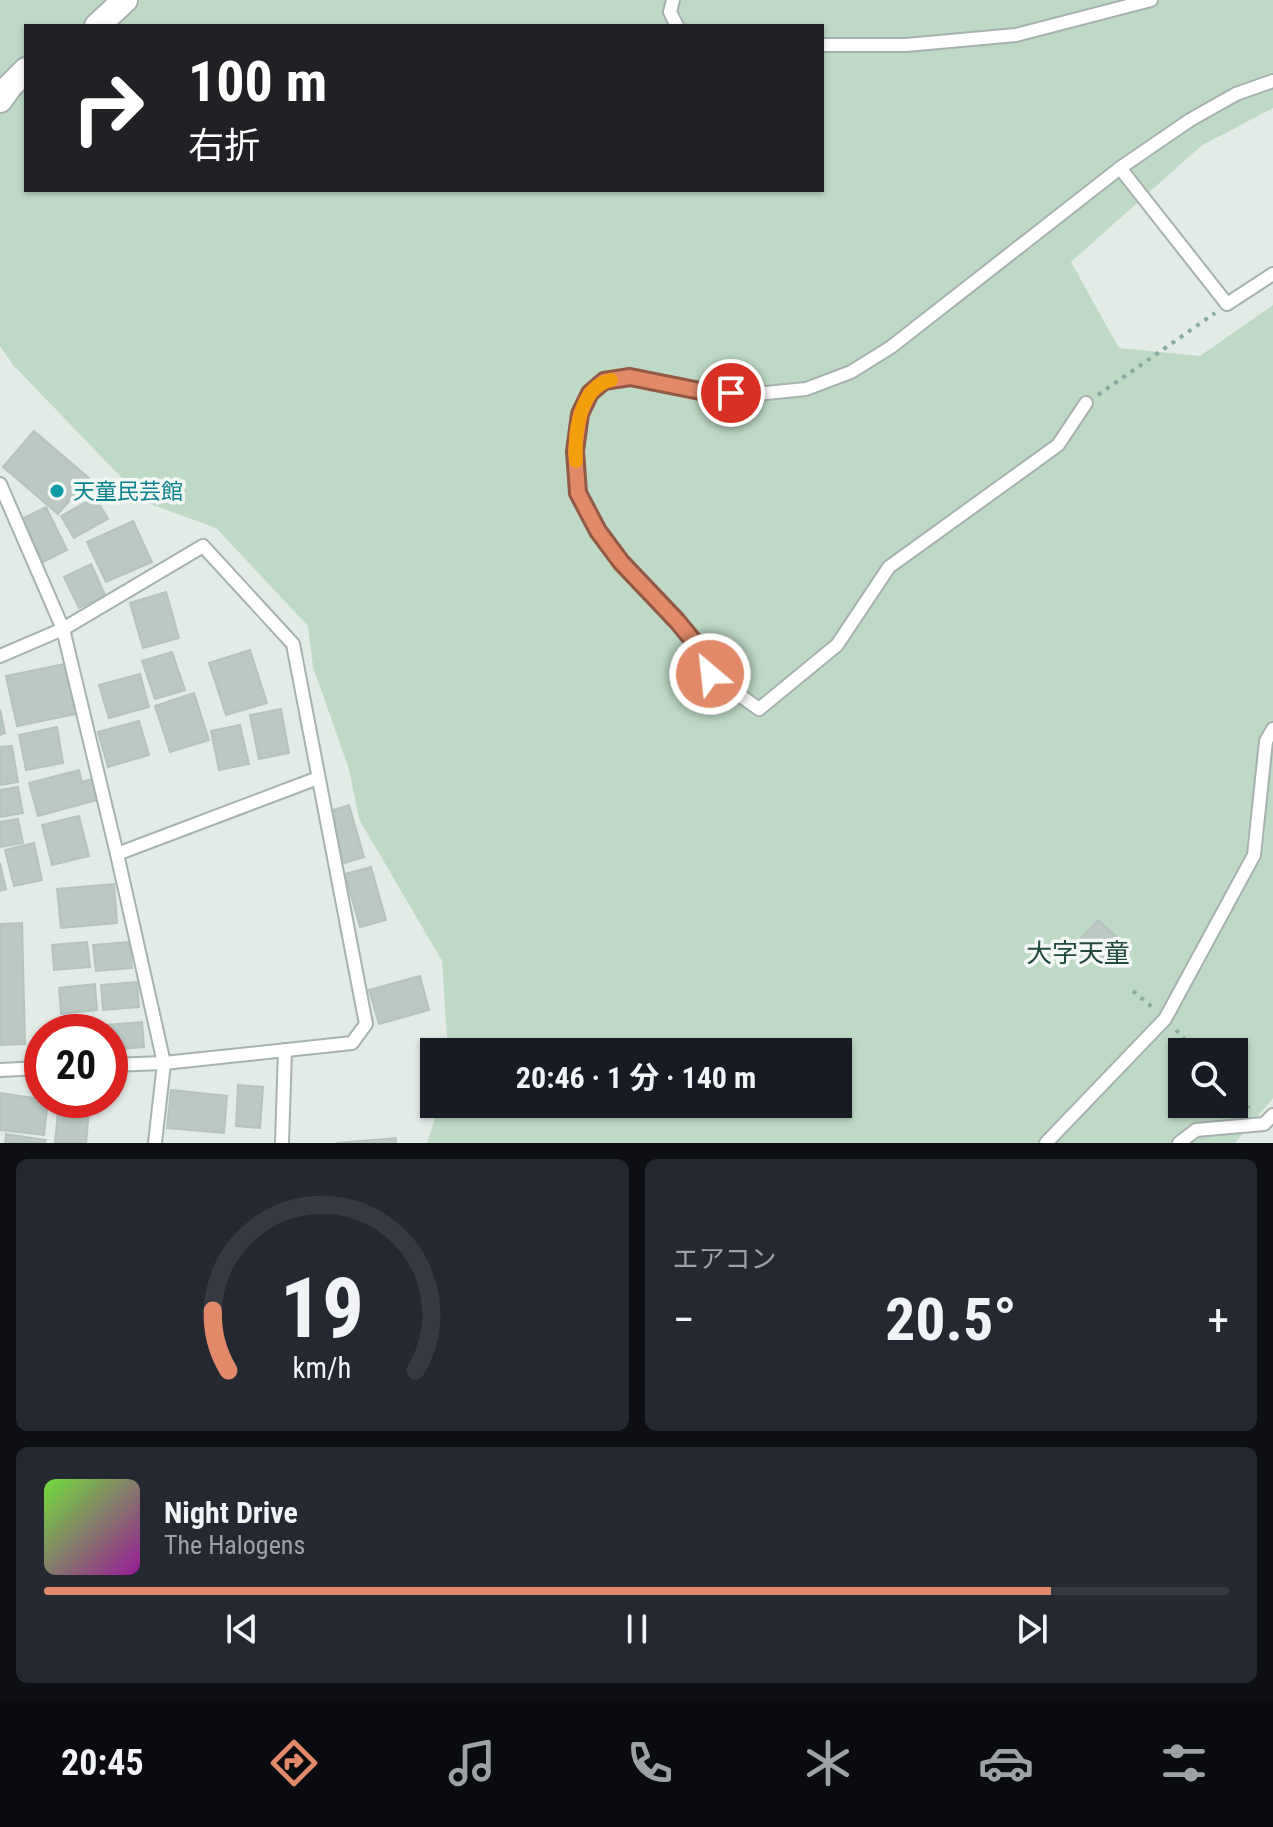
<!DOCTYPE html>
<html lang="ja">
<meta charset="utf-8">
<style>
body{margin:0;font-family:"Roboto Condensed","Noto Sans JP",sans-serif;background:#242831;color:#f1f3f6;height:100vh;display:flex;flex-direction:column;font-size:30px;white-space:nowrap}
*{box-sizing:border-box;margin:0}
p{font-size:26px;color:#9ea1a6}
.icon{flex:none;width:44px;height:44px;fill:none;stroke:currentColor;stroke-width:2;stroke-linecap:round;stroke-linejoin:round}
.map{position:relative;height:1143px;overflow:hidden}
.side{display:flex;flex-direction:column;gap:16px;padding:16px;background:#0d0f14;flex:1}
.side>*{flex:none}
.top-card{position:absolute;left:24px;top:24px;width:800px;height:168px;border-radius:0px;box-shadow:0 2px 6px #0004;background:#202124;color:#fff;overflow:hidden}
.fabs{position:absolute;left:1168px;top:1038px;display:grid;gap:16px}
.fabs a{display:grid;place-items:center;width:80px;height:80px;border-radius:0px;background:#171b24;box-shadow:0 2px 6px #0004;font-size:40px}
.speed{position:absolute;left:24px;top:1014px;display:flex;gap:16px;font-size:40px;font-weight:700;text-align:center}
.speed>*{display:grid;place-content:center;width:104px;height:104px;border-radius:50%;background:#171b24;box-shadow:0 2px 6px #0004;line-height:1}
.speed .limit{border:12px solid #d22;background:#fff;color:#111}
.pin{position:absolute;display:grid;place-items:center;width:68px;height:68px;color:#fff;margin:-34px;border:4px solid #fff;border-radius:50%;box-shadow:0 2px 8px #0007}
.me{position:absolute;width:88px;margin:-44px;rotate:332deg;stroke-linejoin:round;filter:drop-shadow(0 0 6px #0008)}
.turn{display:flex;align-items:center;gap:28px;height:168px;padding:0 32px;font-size:36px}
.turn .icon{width:104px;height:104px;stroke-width:2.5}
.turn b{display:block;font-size:56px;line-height:68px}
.big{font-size:60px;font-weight:700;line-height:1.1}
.side .card{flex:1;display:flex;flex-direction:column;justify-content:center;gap:12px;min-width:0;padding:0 28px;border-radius:12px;background:#242831}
.side .dial{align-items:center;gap:0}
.dial svg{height:208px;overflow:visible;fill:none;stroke:#363941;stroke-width:7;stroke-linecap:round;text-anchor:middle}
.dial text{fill:#f1f3f6;stroke:none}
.song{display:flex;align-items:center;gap:24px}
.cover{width:96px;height:96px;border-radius:12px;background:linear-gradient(135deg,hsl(100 70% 55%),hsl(300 70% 35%))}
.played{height:8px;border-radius:4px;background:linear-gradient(90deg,#e2896a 85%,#363941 85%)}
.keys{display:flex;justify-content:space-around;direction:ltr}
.heat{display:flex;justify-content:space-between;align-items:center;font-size:44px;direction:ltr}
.side .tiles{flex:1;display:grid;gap:16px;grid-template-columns:1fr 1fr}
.card:last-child{grid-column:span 2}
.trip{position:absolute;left:420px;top:1038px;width:432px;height:80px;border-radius:0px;background:#171b24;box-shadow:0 2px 6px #0004;font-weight:700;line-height:80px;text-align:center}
.dock{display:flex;height:128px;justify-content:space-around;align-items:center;background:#090b0e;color:#9ea1a6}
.dock .icon{width:56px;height:56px}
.dock .selected{color:#e2896a}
.dock b{font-size:36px;color:#f1f3f6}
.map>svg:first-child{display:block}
.green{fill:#bedac6;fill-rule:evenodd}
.building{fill:#bbc8c3;stroke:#b6c4be;stroke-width:2}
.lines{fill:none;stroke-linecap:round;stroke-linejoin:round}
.lane-casing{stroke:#a6b2ae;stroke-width:16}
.street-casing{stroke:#a6b2ae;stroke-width:28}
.path{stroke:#87aba0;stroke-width:4;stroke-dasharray:4 6;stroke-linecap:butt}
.lane{stroke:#fff;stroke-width:12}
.street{stroke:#fff;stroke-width:24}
.route-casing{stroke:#935945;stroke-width:20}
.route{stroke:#e2896a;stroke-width:14}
.slow{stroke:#f59e0b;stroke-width:14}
.culture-dot{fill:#0f9aa8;stroke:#f3f8f5;stroke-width:3}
.labels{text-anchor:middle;stroke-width:7;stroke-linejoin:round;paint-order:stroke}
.culture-label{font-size:22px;fill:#0d838f;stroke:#f3f8f5;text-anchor:start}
.quarter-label{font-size:26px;fill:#234a41;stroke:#f3f8f5}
</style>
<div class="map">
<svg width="1273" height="1143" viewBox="0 0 1273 1143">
<rect width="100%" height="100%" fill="#e3ebe7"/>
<path class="green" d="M0,0H1273V108L1201,146L1071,262L1119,348L1200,356L1273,305V1098L1235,1143H427L440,1104H838V1052H448L442,961L359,819L349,769L313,667L308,626L216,528L145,502L13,365L0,346ZM26,26H822V190H26ZM1182,1052H1234V1104H1182Z"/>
<g class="building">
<path d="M34,431L89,478L58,514L3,467Z"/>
<path d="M95,497L108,519L74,538L61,516Z"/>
<path d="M46,507L67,550L43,562L22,519Z"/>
<path d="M133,521L152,562L106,582L87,542Z"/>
<path d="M91,564L105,595L79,608L64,577Z"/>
<path d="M166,592L179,638L143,648L130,603Z"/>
<path d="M250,650L267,703L226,715L209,663Z"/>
<path d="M172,652L185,690L155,699L142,661Z"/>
<path d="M65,664L76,714L17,726L6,676Z"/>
<path d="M140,674L149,707L109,718L99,685Z"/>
<path d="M194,693L209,740L170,752L155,706Z"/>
<path d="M0,709L5,733L0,735Z"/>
<path d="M281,709L289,753L259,759L250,715Z"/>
<path d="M139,721L149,755L108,767L98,732Z"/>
<path d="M240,725L249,764L219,770L211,731Z"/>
<path d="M57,727L63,763L26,770L19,735Z"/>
<path d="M12,746L18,782L0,785V747Z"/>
<path d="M79,770L82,782L92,779L97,800L38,816L29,783Z"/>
<path d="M18,787L23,813L0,817V790Z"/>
<path d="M349,805L364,857L344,863L330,811Z"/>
<path d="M79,816L89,856L52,865L42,825Z"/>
<path d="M18,819L23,843L0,847V822Z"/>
<path d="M34,843L42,880L14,886L5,850Z"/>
<path d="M0,863L6,889L0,891Z"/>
<path d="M371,867L386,920L360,927L345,874Z"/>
<path d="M114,884L117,923L61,928L57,889Z"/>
<path d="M1098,920L1119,939L1101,960L1079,941Z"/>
<path d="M22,923L25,1044L0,1045V924Z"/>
<path d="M87,942L90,967L54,970L52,945Z"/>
<path d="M129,942L132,968L96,971L93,945Z"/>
<path d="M420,976L429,1010L379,1024L369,990Z"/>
<path d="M137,982L139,1007L103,1010L101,985Z"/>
<path d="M95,984L97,1010L61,1014L59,988Z"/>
<path d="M142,1022L144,1047L110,1050V1032H107L106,1025Z"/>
<path d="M100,1024V1032H64V1027Z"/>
<path d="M238,1085L263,1087L260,1128L236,1126Z"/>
<path d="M171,1090L227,1096L224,1133L167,1128Z"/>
<path d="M0,1093L48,1100L44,1135L0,1130Z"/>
<path d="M59,1100H90L86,1143H55Z"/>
<path d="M6,1134L46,1140L45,1143H5Z"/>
<path d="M396,1138V1143H336Z"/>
</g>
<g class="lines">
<defs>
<g id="lane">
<path d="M673,0L670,12L677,26"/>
<path d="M822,45H906L1016,35L1151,0"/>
<path d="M1120,168L1227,304L1273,274"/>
<path d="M1086,403L1058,445L889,567L837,645L759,709L710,674L696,644L677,621L621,562L598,531L578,493L575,451L580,414L590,393L604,381L630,377L705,392L756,394L806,389L851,372L891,347L1120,168L1190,120L1236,94L1273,81"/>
<path d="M0,484L63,629L117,854L164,1063L155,1143"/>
<path d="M0,656L63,629L203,546L293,644L366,1024L352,1043L164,1063L110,1065"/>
<path d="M117,854L318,778"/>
<path d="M0,1070L42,1068"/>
<path d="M282,1143L285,1050"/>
<path d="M1046,1143L1165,1019L1254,855L1266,741L1273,729"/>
<path d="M1179,1143L1196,1130L1264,1124L1273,1115"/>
</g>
<g id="street">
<path d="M97,26L125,0"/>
<path d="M0,100L10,86L26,70"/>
</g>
</defs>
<use href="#lane" class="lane-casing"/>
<use href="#street" class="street-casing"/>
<g class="path">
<path d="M1098,395L1215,313"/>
<path d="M1133,991L1152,1007"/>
<path d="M1176,1030L1196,1052"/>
<path d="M1234,1092L1249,1108"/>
</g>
<use href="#lane" class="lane"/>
<use href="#street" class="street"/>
</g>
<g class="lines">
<defs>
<path id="route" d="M710,674L696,644L677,621L621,562L598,531L578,493L575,451L580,414L590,393L604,381L630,377L705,392L731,393"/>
</defs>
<use href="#route" class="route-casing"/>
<use href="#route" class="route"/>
<path class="slow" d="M576,461C574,435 579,387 611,380"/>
</g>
<circle class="culture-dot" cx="57" cy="491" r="8"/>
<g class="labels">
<g class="culture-label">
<text x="73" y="499">天童民芸館</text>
</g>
<g class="quarter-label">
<text x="1078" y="962">大字天童</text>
</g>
</g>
</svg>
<div class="fabs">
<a><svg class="icon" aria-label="search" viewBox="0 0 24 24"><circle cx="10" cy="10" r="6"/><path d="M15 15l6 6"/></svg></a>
</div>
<div class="speed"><div class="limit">20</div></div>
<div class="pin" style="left:731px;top:393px;background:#d93025"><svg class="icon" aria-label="arrive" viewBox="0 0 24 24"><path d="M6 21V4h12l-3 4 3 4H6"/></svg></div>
<svg class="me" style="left:710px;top:674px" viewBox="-20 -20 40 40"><circle r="17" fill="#e2896a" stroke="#fff" stroke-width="3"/><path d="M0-11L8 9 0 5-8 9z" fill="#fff"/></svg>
<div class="trip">20:46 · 1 分 · 140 m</div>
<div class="top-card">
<div class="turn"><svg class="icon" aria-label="right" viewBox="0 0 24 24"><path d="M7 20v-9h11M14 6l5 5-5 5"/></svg><div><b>100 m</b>右折</div></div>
</div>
</div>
<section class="side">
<div class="tiles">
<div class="card dial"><svg viewBox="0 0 100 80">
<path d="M14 69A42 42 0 1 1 86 69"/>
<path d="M14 69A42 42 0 0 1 8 46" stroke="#e2896a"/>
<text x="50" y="56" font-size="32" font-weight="700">19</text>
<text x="50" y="72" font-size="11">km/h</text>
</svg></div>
<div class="card"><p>エアコン</p>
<div class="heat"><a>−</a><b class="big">20.5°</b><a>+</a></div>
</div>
<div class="card">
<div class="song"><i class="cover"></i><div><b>Night Drive</b><p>The Halogens</p></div></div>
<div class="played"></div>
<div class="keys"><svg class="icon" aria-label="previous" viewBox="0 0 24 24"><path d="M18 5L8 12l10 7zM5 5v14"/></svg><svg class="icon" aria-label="pause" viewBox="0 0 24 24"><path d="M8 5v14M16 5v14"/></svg><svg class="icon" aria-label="next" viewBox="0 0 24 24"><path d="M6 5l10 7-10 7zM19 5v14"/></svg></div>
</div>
</div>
</section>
<nav class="dock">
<b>20:45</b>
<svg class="icon selected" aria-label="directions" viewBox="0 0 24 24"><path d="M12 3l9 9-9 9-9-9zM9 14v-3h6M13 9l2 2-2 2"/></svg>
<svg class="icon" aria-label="music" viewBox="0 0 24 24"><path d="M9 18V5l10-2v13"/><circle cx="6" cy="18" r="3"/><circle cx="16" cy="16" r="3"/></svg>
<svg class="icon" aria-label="phone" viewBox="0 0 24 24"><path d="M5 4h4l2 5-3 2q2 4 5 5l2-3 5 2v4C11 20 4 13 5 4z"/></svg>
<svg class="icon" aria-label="climate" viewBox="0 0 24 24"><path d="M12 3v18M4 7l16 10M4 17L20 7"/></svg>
<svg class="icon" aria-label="car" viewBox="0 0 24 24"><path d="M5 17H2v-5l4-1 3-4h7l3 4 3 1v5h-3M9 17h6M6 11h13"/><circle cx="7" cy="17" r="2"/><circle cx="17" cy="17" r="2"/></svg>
<svg class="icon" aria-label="filters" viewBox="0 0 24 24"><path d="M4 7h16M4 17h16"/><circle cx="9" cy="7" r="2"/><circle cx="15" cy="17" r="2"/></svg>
</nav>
